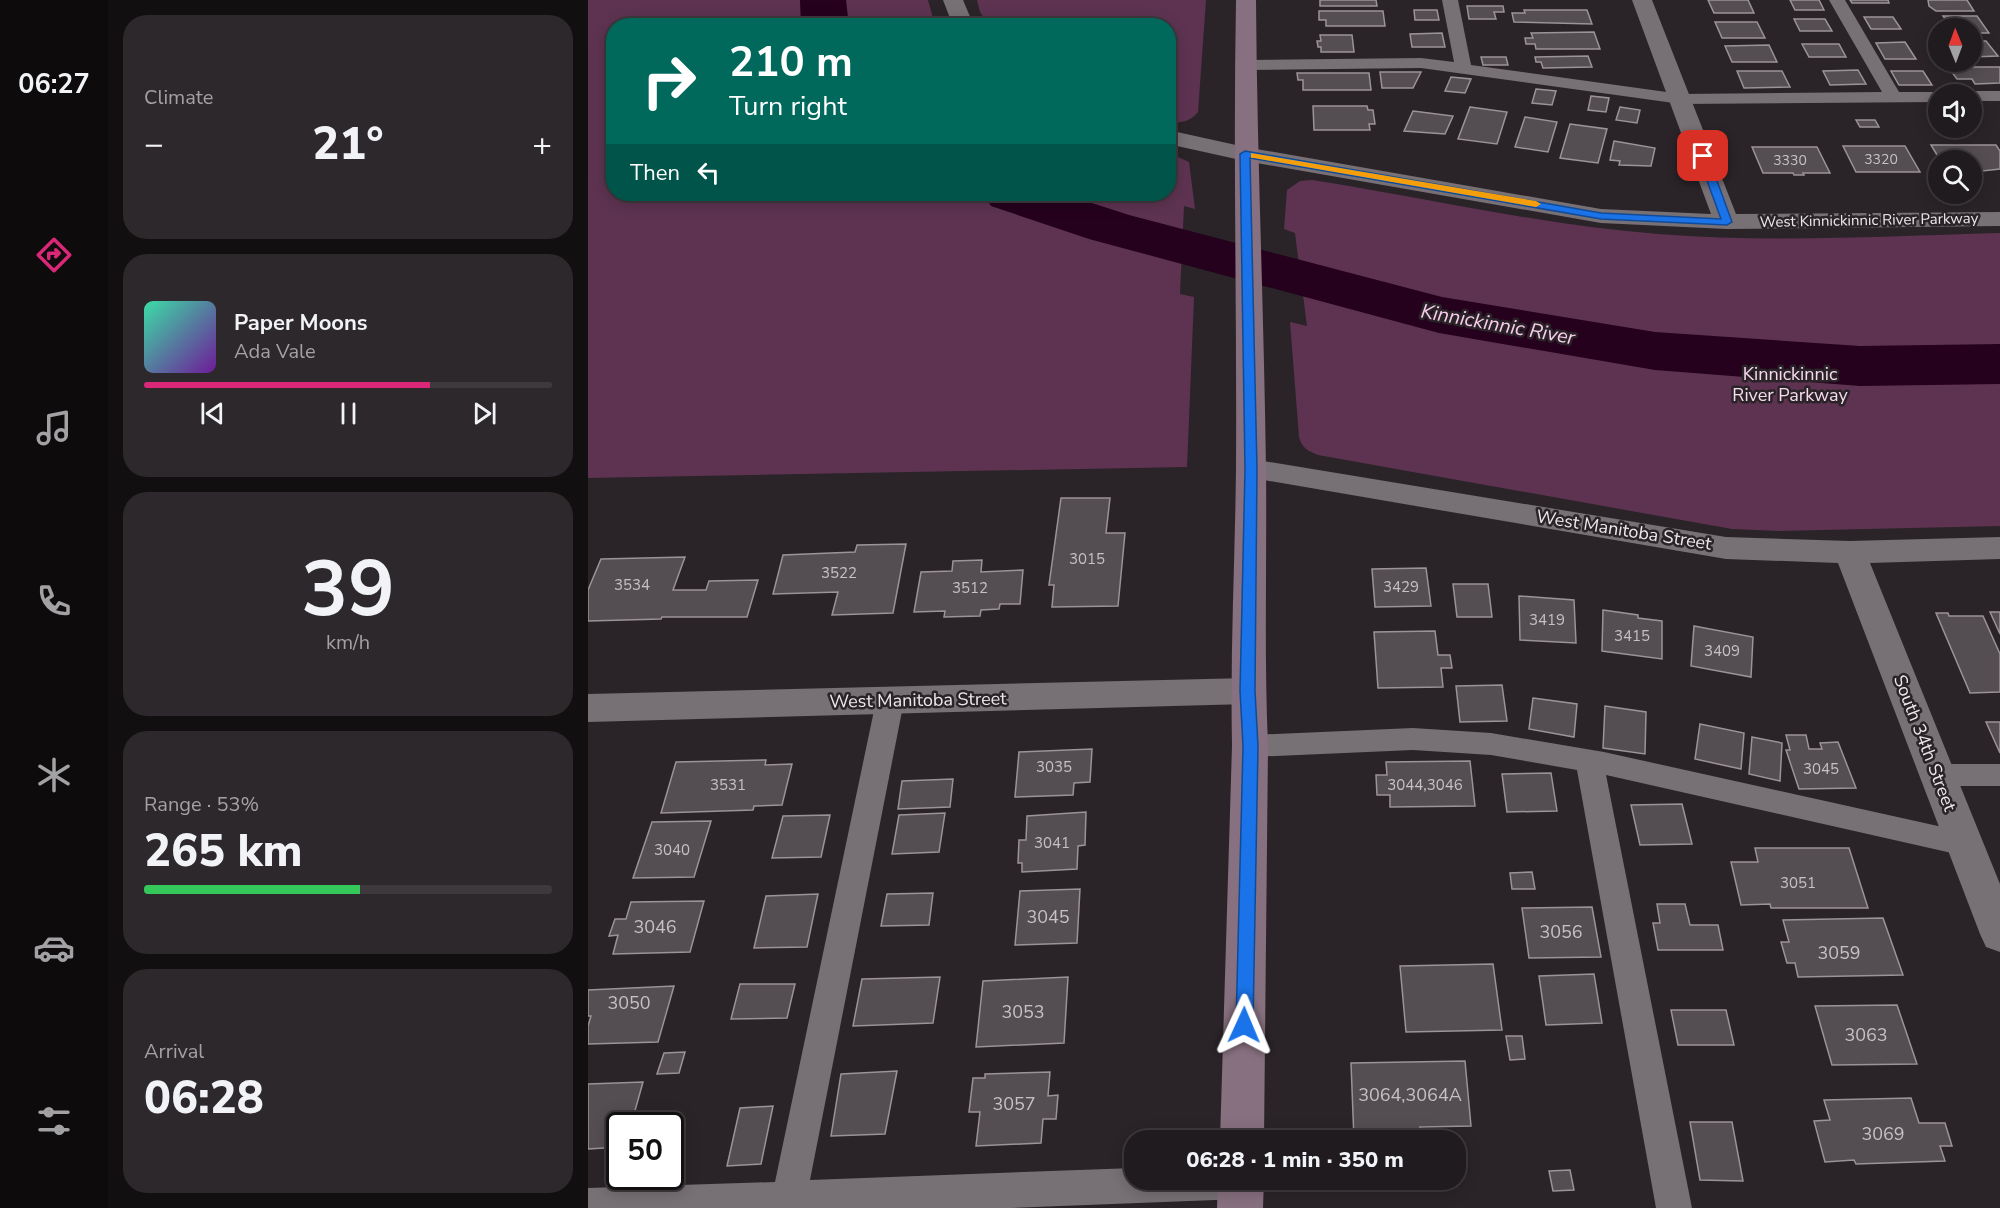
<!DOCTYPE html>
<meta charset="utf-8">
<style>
body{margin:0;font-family:"Nunito Sans",sans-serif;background:#2d282b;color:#f1f3f6;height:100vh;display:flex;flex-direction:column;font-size:22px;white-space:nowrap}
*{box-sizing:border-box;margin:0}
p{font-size:20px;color:#a2a1a4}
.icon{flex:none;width:33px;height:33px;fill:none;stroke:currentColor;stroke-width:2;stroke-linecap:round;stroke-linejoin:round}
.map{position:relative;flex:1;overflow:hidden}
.sheet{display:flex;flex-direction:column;gap:15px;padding:15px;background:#120f10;width:480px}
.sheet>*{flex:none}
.top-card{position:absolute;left:18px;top:18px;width:570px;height:183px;border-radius:24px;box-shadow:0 3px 15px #0003,0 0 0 2px #3d393c;background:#00695c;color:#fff;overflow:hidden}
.needle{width:39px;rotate:359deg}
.fabs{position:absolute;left:1340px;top:18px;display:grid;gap:12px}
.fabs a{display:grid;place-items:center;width:54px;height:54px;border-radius:50%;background:#201b1e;box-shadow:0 3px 15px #0003,0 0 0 2px #3d393c;font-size:30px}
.speed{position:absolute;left:18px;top:1112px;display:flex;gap:12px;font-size:30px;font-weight:700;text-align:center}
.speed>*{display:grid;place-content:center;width:78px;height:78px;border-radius:50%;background:#201b1e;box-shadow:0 3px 15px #0003,0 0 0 2px #3d393c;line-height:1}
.speed .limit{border:3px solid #111;border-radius:9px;background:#fff;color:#111}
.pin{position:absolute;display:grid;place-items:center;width:51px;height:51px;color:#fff;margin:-26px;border-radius:12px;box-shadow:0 3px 9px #0006}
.me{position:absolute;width:66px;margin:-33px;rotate:1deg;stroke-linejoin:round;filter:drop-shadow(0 0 4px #0008)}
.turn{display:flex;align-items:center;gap:21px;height:126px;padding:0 24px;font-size:27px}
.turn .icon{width:78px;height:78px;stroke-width:2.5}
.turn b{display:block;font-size:42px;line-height:51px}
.then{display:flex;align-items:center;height:57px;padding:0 24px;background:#0003;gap:12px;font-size:22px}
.big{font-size:45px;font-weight:800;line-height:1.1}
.sheet .card{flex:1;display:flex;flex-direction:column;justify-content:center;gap:9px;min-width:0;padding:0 21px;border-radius:24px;background:#2d282b}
.sheet .dial{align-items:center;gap:0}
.dial b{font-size:78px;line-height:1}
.song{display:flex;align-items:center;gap:18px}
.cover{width:72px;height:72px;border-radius:9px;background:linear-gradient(135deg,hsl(160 70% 55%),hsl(280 70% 35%))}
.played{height:6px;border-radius:3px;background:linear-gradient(90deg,#db2777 70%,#3d393c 70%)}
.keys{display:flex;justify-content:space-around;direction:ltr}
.heat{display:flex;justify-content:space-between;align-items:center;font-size:33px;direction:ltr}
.charge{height:9px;border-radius:4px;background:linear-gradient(90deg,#34c759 53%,#3d393c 0)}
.trip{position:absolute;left:536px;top:1130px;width:342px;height:60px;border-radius:24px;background:#201b1e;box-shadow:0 3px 15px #0003,0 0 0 2px #3d393c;font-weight:800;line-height:60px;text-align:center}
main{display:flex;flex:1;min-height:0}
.dock{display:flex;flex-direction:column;width:108px;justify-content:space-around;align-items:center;background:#0d0b0c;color:#a2a1a4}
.dock .icon{width:42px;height:42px}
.dock .selected{color:#db2777}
.dock b{font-size:27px;color:#f1f3f6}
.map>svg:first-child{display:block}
.green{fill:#5d3351}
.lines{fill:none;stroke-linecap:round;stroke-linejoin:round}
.river{fill:#25011d;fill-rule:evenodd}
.building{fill:#544d52;stroke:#9a9397;stroke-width:1.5}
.service{fill:#777074;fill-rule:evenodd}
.minor{fill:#777074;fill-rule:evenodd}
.secondary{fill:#87707f;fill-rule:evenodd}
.route{fill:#1a73e8;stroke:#114b97;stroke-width:1.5}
.slow{fill:#f59e0b}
.labels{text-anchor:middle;stroke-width:5;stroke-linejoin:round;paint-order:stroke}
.far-number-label{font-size:14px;fill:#c6c1c4}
.far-street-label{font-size:15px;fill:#ece8ea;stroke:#2a2428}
.number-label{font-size:15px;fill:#c6c1c4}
.park-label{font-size:18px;fill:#f8daee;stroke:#2a2428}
.street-label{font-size:18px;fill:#ece8ea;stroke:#2a2428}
.near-number-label{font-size:18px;fill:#c6c1c4}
.water-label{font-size:20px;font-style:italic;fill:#facdec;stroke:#2a2428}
</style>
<main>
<nav class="dock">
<b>06:27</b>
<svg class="icon selected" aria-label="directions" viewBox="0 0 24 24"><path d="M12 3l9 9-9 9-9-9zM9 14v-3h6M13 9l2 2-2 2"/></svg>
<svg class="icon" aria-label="music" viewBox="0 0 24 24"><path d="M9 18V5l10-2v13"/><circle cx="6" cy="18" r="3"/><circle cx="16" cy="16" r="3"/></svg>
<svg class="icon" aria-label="phone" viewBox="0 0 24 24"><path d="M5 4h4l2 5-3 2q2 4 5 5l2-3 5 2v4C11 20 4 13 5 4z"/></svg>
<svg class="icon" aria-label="climate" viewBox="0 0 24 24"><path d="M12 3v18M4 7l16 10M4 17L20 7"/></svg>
<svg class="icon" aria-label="car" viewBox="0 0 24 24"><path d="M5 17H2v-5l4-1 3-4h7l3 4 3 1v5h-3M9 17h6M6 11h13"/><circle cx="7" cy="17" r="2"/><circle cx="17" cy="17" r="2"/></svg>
<svg class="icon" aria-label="filters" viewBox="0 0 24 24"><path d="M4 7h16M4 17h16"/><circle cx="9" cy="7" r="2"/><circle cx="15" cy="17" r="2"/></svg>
</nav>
<section class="sheet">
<div class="card"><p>Climate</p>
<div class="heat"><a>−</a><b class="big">21°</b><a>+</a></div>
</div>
<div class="card">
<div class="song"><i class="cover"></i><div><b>Paper Moons</b><p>Ada Vale</p></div></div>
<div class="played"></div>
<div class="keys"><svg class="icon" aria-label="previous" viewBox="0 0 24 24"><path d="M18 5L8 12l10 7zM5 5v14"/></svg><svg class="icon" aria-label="pause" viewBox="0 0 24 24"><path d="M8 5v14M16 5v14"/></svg><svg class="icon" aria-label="next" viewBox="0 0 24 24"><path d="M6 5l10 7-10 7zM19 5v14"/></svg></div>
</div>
<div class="card dial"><b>39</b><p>km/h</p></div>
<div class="card"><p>Range · 53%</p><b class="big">265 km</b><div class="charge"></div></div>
<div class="card"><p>Arrival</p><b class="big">06:28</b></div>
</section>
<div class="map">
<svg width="1412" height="1208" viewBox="0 0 1412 1208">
<rect width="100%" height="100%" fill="#2a2428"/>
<g class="green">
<path d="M0,0H340L347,25L26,26V194H580L581,153L601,162L607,209L596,206L592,294L606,297L599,467L0,478Z"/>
<path d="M389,0H618L610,112C602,122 593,123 581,122L580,26L401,25L392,12Z"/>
<path d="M724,180C840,198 953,225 1070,234C1184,243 1299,236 1412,233V526L1191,531L1144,529L730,455C720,451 714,448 711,437L702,322L719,326L707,233L696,229L699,190L712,181Z"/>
</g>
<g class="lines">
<g class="river">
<path d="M212,0H258L261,26H213Z"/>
<path d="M395,194H476L541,215L854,297L1067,332L1272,346L1412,344V384L1272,386L1067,370L851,333L501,239L403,206Z"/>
</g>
</g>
<g class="building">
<path d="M732,0H788L789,6H732Z"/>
<path d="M1120,0H1160L1166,13H1126Z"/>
<path d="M1202,0H1231L1236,10H1207Z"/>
<path d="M1262,0H1300L1301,3H1264Z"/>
<path d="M1340,0H1379L1386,11H1348L1341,6Z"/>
<path d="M879,6H915L916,12H906L908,19H881Z"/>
<path d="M826,10H849L851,20H827Z"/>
<path d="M936,10H999L1004,24L926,22L924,13H937Z"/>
<path d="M731,11H795L797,26H738V20H731Z"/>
<path d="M1355,16H1389L1401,33H1383V28H1364Z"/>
<path d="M1276,17H1305L1313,29H1283Z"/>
<path d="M1206,19H1237L1244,31H1212Z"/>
<path d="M1127,22H1169L1177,38H1134Z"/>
<path d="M1006,32L1012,49H948L947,44H938L937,38H945L943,33Z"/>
<path d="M854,33L857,47H824L822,34Z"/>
<path d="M732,35H764L766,52H733V47H730L729,41H733Z"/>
<path d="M1383,41H1398L1410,56L1383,57Z"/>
<path d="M1317,42L1328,59H1297L1288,43Z"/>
<path d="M1214,44H1251L1258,57H1221Z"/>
<path d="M1181,45L1189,62H1144L1137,46Z"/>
<path d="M1000,56L1004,67L955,68L953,62H948L947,57Z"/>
<path d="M893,57H918L920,65H895Z"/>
<path d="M1376,67H1412V83L1387,84L1384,79H1369L1363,71L1378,70Z"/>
<path d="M1270,70L1278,84L1242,85L1235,71Z"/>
<path d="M1149,71H1194L1202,87L1156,88Z"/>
<path d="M1303,71H1335L1344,85H1311Z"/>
<path d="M792,72H833L825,88H794Z"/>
<path d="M709,73H781L783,90H715V80H710Z"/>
<path d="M863,77L883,79L877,93L857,91Z"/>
<path d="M948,89L968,91L964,105L944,103Z"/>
<path d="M1003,96L1021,98L1018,112L1000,110Z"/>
<path d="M725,106H779L780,110H785L787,124H781L782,130H726Z"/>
<path d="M882,107L919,112L909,144L870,139Z"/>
<path d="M1032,107L1052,110L1049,123L1028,120Z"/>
<path d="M825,111L865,116L857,134L816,131Z"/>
<path d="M937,117L969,122L960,152L927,147Z"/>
<path d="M1268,120H1287L1291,127H1272Z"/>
<path d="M982,124L1019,129L1010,163L972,158Z"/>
<path d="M1026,141L1067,148L1063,166L1031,165L1032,161L1022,160Z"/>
<path d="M1343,145H1408L1412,151V169L1385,172L1383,160H1352Z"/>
<path d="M1255,146H1317L1332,172H1268Z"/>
<path d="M1164,147H1229L1242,173H1215L1216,175H1206L1205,173H1175Z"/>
<path d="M473,498H522L518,533H537L530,606L464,607L466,585H461Z"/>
<path d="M318,544L305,613L244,615L250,592L185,594L195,555L267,552L269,545Z"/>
<path d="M97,557L85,590H118L121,581L170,580L159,617H74L73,619L0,621V590L13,559Z"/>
<path d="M394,560L393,572L435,570L432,604H412L411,609L393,610L392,616L356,617L357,611L326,612L333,572L364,571L365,561Z"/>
<path d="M838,568L843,606L787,607L784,569Z"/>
<path d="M865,584H900L904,617H869Z"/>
<path d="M931,596L986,600L988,643L932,640Z"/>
<path d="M1015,610L1050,615V618L1074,621V659L1014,651Z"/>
<path d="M1402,612H1412V634Z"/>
<path d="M1348,613H1360L1361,616H1395L1412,654V692L1382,693Z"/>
<path d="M1106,626L1165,637L1163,677L1103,666Z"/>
<path d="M847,631L850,655H862L864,668H853L855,687L790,688L786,632Z"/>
<path d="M914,685L919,721L872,722L868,686Z"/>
<path d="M945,698L989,704L986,737L941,729Z"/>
<path d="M1017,706L1058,712L1057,754L1015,748Z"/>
<path d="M1398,722H1412V753Z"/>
<path d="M1112,724L1156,733L1153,769L1107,759Z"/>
<path d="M1198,735H1218L1221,749H1234L1232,743L1250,742L1268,788L1211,789L1198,750H1202Z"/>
<path d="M1164,737L1194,743L1192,781L1161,774Z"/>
<path d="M504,749L502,782L486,783L485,795L427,797L431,752Z"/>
<path d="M178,760L177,765L204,764L194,805L166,806L165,810L73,813L88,762Z"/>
<path d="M882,761L887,806L802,807V795H789L788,775H799L798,762Z"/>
<path d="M963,773L969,811L919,812L914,774Z"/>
<path d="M365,779L362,807L310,809L314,781Z"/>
<path d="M1094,804L1104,844L1052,845L1043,805Z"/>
<path d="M498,812L497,845L490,846L489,869L434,872V863H430L431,840H438L439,816Z"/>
<path d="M357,813L351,852L304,854L311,815Z"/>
<path d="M242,815L233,857L184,858L195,816Z"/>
<path d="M123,821L106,877L45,878L64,822Z"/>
<path d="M1167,848H1261L1280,908H1183L1182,904L1153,905L1143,862H1170Z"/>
<path d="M944,872L947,889H924L922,873Z"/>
<path d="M492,889L489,943L427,945L432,891Z"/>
<path d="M345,893L341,925L293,926L299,894Z"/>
<path d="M230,894L219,947L166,948L178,896Z"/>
<path d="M116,901L102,952L25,954L30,935L21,936L27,919H38L43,902Z"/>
<path d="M1069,904H1097L1102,925H1130L1135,950H1070L1065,923H1072Z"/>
<path d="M1004,907L1013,957L941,958L934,908Z"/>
<path d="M1295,918L1315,975L1210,977L1207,963H1199L1193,942H1201L1195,920Z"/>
<path d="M905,964L914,1030L818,1032L812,966Z"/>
<path d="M1006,974L1014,1023L958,1025L951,976Z"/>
<path d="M352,977L345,1023L265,1026L274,979Z"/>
<path d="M480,977L476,1043L388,1047L395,981Z"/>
<path d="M152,984H207L199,1018L143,1019Z"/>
<path d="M86,986L70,1042L0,1044V1026L3,1016H0V990Z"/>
<path d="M1309,1005L1329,1064L1244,1065L1227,1006Z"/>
<path d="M1083,1010H1138L1146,1045H1090Z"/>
<path d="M918,1036H934L937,1059L922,1060Z"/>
<path d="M97,1052L91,1073L69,1074L76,1053Z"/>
<path d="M877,1061L883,1126L832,1127L833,1140H766L763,1063Z"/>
<path d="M309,1071L297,1134L243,1136L253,1074Z"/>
<path d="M462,1072L460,1096L470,1095L468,1119H455L453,1143L388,1146L392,1112H381L385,1078H397V1074Z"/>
<path d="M55,1082L43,1125H32V1147L0,1149V1084Z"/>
<path d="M1323,1098L1331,1123H1357L1364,1146H1352L1357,1161L1268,1164L1266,1160L1237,1162L1226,1121L1242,1120L1236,1100Z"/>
<path d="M185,1106L173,1164L139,1166L152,1108Z"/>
<path d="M1102,1122H1144L1155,1181L1112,1180Z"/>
<path d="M982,1170L986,1190L965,1191L961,1171Z"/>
</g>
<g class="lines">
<g class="service">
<path d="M854,0H870L883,65L1093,94L1294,92L1241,0H1257L1311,92H1350L1357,94H1350V102L1093,104L833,68L657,70L649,65L657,60L833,58L866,62Z"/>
<path d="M1383,91H1412V101H1383V94H1375Z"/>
<path d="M302,690L312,694L316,701L222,1180L546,1168V1179H669L670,1182L665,1194L653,1199L423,1208H0V1188L187,1182L288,701L292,694Z"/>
<path d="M825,728L903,733L1016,752L1377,832L1387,835L1392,844L1387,853L1377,856L1018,775L1104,1208H1068L989,770L903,755L825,750L662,757L652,754L648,746L652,738L662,735Z"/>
<path d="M1350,764H1412V786H1350L1340,783L1336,775L1340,767Z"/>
</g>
<g class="minor">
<path d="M355,0H375L386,26H365Z"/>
<path d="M1044,0H1064L1148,214L1412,212V226L1139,229L1013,223L657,161L580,144V130L657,147L1013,209L1123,214Z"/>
<path d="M663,459L1138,537L1262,541L1412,537V559L1282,563L1412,884V952L1398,947L1392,934L1250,563L1138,559L652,476L648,469L652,462Z"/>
<path d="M660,678L672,681L677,691L672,701L660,704L0,722V694Z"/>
</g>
<g class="secondary">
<path d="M648,0H668C669,156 676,312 678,469C679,561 676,654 680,746L676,1140H632L644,746C642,653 647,561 648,469C649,312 645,156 648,0Z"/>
<path d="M630,1179H676L675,1208H629Z"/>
</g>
</g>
<path class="route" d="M657,151L1013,213L1133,219L1110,156L1115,154L1120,156L1144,222L1139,225L1013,219L662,158L669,469L667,691L670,746L665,1025L663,1031L656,1033L650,1031L648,1025L655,746L652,691L657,469L652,154Z"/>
<path class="slow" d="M663,153L948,201L953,204L948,207L666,158H663Z"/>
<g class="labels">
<g class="far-number-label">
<text x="1293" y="164">3320</text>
<text x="1202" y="165">3330</text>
</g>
<g class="far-street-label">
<text transform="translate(1281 220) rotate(-1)" y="5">West Kinnickinnic River Parkway</text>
</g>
<g class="number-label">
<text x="499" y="564">3015</text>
<text x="251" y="578">3522</text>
<text x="44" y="590">3534</text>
<text x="813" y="592">3429</text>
<text x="382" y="593">3512</text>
<text x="959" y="625">3419</text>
<text x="1044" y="641">3415</text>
<text x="1134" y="656">3409</text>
<text x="466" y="772">3035</text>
<text x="1233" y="774">3045</text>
<text x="140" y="790">3531</text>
<text x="837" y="790">3044,3046</text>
<text x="464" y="848">3041</text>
<text x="84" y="855">3040</text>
<text x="1210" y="888">3051</text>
</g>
<g class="park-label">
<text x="1202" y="380">Kinnickinnic<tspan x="1202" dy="21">River Parkway</tspan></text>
</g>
<g class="street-label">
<text transform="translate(1036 530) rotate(9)" y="6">West Manitoba Street</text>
<text transform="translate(330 700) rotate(-1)" y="6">West Manitoba Street</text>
<text transform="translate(1337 743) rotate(69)" y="6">South 34th Street</text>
</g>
<g class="near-number-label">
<text x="460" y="923">3045</text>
<text x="67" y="933">3046</text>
<text x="973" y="938">3056</text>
<text x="1251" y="959">3059</text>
<text x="41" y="1009">3050</text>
<text x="435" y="1018">3053</text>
<text x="1278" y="1041">3063</text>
<text x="822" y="1101">3064,3064A</text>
<text x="426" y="1110">3057</text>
<text x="1295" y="1140">3069</text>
</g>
<g class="water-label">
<text transform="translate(910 324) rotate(10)" y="7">Kinnickinnic River</text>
</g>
</g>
</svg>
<div class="fabs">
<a><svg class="needle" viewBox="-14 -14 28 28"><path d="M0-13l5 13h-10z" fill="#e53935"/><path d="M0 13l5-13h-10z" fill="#a2a1a4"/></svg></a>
<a><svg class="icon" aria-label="sound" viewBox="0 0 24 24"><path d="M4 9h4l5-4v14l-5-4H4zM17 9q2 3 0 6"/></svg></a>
<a><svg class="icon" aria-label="search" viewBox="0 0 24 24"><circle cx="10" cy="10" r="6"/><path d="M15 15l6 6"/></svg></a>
</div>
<div class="speed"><div class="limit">50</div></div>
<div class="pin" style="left:1115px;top:156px;background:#d93025"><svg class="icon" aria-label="arrive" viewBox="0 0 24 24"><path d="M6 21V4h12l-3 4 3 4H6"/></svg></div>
<svg class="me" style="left:656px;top:1025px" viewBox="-20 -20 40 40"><path d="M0-17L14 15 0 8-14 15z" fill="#1a73e8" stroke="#fff" stroke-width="4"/></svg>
<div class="trip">06:28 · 1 min · 350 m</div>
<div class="top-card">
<div class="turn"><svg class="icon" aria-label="right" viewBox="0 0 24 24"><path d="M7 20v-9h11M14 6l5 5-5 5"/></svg><div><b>210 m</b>Turn right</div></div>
<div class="then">Then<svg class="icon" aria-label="left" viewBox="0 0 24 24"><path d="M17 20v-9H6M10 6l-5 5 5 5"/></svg></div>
</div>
</div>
</main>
